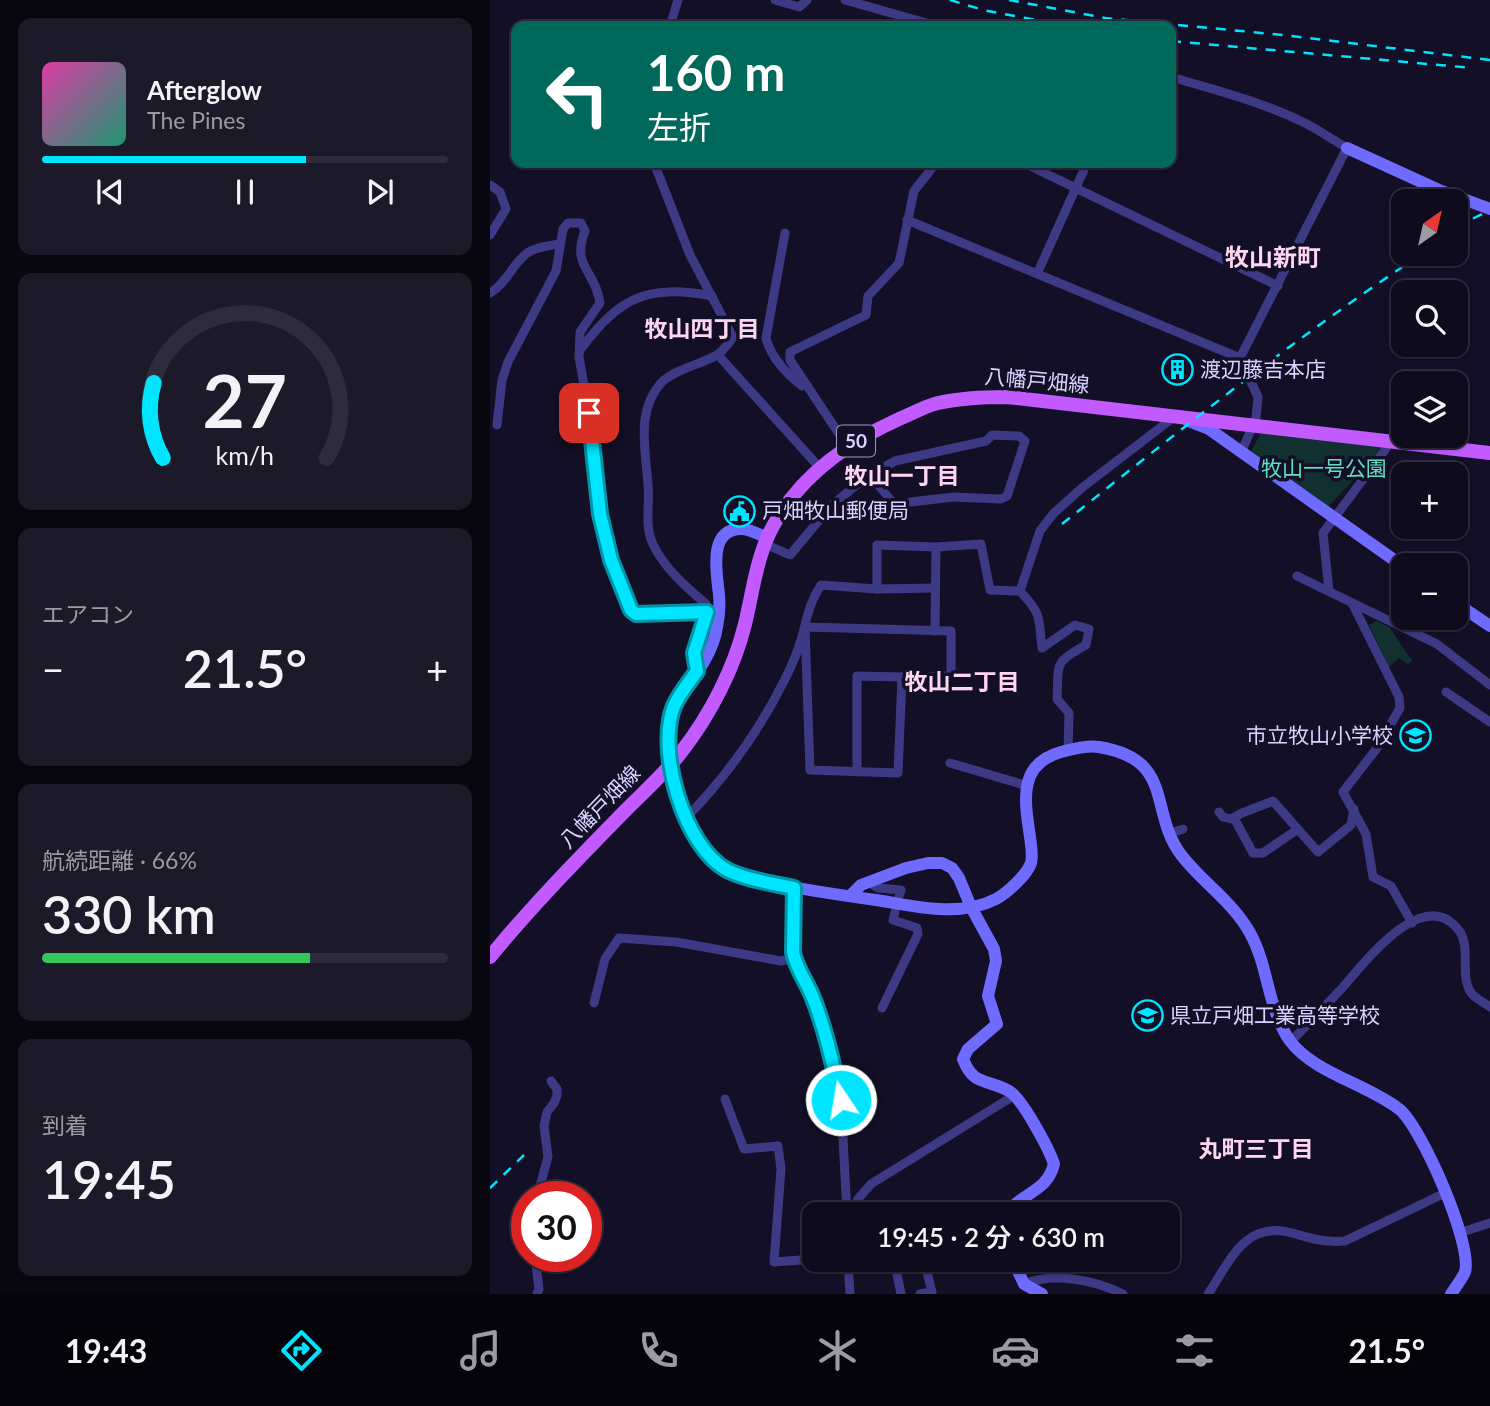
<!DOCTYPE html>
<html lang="ja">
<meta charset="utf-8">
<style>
body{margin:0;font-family:Lato,"Noto Sans JP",sans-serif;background:#1c1929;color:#f1f3f6;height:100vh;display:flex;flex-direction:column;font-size:26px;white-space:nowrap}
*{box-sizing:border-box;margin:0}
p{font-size:23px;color:#9b9ba3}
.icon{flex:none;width:38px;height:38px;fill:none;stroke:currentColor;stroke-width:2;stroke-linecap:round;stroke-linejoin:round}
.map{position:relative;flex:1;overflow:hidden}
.details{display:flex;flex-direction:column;gap:18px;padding:18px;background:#08060f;width:490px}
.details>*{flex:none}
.banner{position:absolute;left:21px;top:21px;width:665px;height:147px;border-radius:14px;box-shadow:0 2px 5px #0004,0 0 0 2px #2e2b3b;background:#00695c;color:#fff;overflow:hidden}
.needle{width:46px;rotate:34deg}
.tools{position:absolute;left:901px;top:189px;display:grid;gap:14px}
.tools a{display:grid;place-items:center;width:77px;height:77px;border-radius:14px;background:#0e0b1c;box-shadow:0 2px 5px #0004,0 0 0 2px #2e2b3b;font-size:35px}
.speed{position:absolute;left:21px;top:1181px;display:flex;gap:14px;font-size:35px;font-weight:700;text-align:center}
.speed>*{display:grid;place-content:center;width:91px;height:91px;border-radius:50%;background:#0e0b1c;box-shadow:0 2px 5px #0004,0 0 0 2px #2e2b3b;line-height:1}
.speed .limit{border:10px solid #d22;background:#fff;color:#111}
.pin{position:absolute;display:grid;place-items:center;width:60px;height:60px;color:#fff;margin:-30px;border-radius:14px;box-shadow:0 4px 10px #0006}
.me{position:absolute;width:77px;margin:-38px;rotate:348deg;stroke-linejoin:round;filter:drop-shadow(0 0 5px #0008)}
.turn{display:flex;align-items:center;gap:24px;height:147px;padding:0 21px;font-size:32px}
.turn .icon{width:91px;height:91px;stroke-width:2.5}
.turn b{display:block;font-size:49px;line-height:60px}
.big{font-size:52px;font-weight:600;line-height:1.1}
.details .widget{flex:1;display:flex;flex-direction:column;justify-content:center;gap:10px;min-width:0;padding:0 24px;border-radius:14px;background:#1c1929}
.details .dial{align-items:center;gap:0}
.dial svg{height:182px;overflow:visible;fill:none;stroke:#2e2b3b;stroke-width:7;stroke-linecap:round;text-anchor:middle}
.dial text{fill:#f1f3f6;stroke:none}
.song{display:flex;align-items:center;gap:21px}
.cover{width:84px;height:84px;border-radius:10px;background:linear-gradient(135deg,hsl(320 70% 55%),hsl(160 70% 35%))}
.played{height:7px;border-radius:4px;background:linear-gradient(90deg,#00e5ff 65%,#2e2b3b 65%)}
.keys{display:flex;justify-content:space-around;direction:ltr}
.heat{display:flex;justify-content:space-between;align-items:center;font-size:38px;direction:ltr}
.charge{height:10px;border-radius:5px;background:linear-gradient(90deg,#34c759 66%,#2e2b3b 0)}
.trip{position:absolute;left:312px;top:1202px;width:378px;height:70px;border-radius:14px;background:#0e0b1c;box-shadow:0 2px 5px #0004,0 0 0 2px #2e2b3b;font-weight:600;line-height:70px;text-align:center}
.dock{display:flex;height:112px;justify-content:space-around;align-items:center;background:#06040b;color:#9b9ba3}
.dock .icon{width:49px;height:49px}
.dock .active{color:#00e5ff}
.dock b{font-size:32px;color:#f1f3f6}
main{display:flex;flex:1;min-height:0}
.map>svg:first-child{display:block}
.green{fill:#12302f}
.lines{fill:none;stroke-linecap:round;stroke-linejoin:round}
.street{stroke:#3d3a85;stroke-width:9}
.secondary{stroke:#6f6bff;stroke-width:12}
.primary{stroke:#c25bff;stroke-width:14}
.rail{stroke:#00e5ff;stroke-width:2.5;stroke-dasharray:10 9;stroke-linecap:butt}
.secondary-bridge{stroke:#6f6bff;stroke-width:12}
.route-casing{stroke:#0095a6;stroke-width:18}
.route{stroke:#00e5ff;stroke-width:12}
.labels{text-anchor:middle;stroke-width:7;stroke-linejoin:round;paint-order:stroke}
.shield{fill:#130f26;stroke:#9e99be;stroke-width:2}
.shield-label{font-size:19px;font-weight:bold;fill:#d9d4ff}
.poi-label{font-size:21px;fill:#d9d4ff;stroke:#130f26;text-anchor:start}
.street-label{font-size:21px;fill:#d9d4ff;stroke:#130f26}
.park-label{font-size:21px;fill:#5fe0c0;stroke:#130f26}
.neighbourhood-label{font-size:23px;font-weight:bold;fill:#ffd6f0;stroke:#130f26}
.quarter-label{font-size:24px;font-weight:bold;fill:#ffd6f0;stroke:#130f26}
</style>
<main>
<section class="details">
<div class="widget">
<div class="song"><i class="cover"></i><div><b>Afterglow</b><p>The Pines</p></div></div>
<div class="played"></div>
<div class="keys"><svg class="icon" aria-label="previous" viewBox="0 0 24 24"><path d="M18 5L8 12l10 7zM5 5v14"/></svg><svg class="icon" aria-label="pause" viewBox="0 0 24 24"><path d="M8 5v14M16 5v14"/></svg><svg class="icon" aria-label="next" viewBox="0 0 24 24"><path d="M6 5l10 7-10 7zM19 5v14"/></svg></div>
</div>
<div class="widget dial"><svg viewBox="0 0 100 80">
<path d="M14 69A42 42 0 1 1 86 69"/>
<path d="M14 69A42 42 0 0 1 10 36" stroke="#00e5ff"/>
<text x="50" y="56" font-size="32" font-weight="700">27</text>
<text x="50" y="72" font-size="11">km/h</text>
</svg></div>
<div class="widget"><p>エアコン</p>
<div class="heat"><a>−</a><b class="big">21.5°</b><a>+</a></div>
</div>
<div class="widget"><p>航続距離 · 66%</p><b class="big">330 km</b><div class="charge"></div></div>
<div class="widget"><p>到着</p><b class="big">19:45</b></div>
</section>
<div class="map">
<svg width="1000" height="1294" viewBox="0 0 1000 1294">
<rect width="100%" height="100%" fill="#130f26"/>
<g class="green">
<path d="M771,433L891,446L883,459L838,507L759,455Z"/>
<path d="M887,621L900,628L922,661L917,664L909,658L899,667L879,625Z"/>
</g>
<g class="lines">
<g class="street">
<path d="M285,0L309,7L317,0"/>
<path d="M355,0L447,26"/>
<path d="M180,26L188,0"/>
<path d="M681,77C726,90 772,102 815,123C829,130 843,140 857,148L750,358L768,397L766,418L751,453"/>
<path d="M164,163L200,255L243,337C238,344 233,352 225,356C209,365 186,369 172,382C145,411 156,451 158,485C160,504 154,526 163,544C174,568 196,587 216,604L217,612L203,653L207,671"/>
<path d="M534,163L788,286"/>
<path d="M0,185L10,192L16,209L0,235"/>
<path d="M417,220L750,358"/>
<path d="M295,233L276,338C281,358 296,373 312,386"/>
<path d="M547,274L597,163"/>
<path d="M0,293C16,284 22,265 36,254C44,247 59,246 69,244"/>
<path d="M90,350C130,297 156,284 222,296"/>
<path d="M228,355L330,468"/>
<path d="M7,425L12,380L18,362L66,271L73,229L78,223H91L95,231C81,267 105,269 110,303L90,332L89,357L99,413L106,496L121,560L141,610L146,614L217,612"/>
<path d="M357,446L300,360V352L376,315L378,296L409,263L424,191L446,163"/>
<path d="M275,544L300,555L341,506L376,477L380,475L405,461L496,441L502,435L529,436L535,441L517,496L511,499L463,497L404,504L380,475"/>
<path d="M807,576L947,644L1000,685"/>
<path d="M445,588L387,589V545L446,547"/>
<path d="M530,591L550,531L563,514L593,487L684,417"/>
<path d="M839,591L833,533L895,450L899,442"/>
<path d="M862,603L909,697L910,708L887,748L853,792L876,834L883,877L901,886L922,923"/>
<path d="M315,627L461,631V676L412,677L408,773L320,770Z"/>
<path d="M445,631L446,547L491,544L500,590L530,591C553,616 548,616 552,648L585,625L599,629L596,645C563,663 569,663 567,699L579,713L578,751"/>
<path d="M956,692L1000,722"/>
<path d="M460,763L538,786"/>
<path d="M367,772V676L412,677"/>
<path d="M729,812L733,817L741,819L752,813L783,801L828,852L861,825L864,809"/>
<path d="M196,818C235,778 269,731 294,681C303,664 311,643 315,625C319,609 322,599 331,585L387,589"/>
<path d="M744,818L763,853H773L808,829"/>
<path d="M681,833L693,829"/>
<path d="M378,882L388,888L411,890L409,896"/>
<path d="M304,888L303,952L305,962L322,995L336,1034L351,1100L357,1214"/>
<path d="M104,1003L115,959L129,938L186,942L291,961L304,958"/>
<path d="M392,1008L428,934L427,928L403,920L405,912"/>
<path d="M801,1041C819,1024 836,1005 853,987C875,962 935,882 970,932C981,949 969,978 982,994C986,999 995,1003 1000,1007"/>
<path d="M235,1099L254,1149L288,1146L291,1169L284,1262L324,1259"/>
<path d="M47,1197L58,1157L54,1126L57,1112L64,1103L67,1096V1089L61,1081"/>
<path d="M362,1214L368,1199L381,1184L525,1095"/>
<path d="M972,1232L1000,1223"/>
<path d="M45,1256L49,1289L47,1294"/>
<path d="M325,1260L339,1265L358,1260"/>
<path d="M358,1260L360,1294"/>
<path d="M404,1260L411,1294"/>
<path d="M534,1284C565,1272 604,1280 633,1294"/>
<path d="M430,1294L442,1292L434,1260"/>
<path d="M718,1294C740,1261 755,1220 802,1233C820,1238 835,1243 855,1241L955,1193"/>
</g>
<g class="secondary">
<path d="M857,148L949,190L1000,209"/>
<path d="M698,421L719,429L914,567"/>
<path d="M966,603L1000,626"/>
<path d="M183,706C200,682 223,656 227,627C229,617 230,605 229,595C227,574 217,528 252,529C260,529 269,535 277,537"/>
<path d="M191,801C198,827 210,853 235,869C247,877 264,879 278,882C313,890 349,895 386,900C406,903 428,908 449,909C468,910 489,908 506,899C517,893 537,875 541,863C543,855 541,844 540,837C535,802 527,764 571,752C582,749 597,745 609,747C686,759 658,813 692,856C713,883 743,902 760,933C779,967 777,1008 800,1041C824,1073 877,1084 909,1109C931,1126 983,1244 975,1272C972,1279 965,1288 961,1294"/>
<path d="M360,896L371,885L416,868L438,863H452L462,868L469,878L481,907L504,949L506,961L498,996L507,1024L478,1049L473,1059C484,1087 496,1078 519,1091C532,1098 559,1149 564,1164C557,1193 531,1192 517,1214"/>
<path d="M523,1260L534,1284L552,1294"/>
</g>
<path class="primary" d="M0,957C40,908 85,862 129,817C150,795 174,775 192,751C220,715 244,669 255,624C262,595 266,563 278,536C304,480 354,444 409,419C422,414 435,406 448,403C471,398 494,397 517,397L1000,453"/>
<g class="rail">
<path d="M460,0L493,10L578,26"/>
<path d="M519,0L615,18L793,35L1000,60"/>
<path d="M681,41L983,68"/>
<path d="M966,227L1000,210"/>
<path d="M572,524C689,431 807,336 932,254"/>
<path d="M0,1188L34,1155"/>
</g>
<path class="secondary-bridge" d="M183,706C176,746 178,762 191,801"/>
</g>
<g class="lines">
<defs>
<path id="route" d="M99,413L110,514L121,560L141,610L146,614L217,612L204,653L207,671C200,681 189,694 184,706C166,750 194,847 237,870C257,880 282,883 304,888L303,952C306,969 317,982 323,998C336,1031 343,1065 351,1100"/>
</defs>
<use href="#route" class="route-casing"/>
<use href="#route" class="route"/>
</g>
<defs>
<symbol id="building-ring" viewBox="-11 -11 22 22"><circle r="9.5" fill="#130f26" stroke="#00e5ff" stroke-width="1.5"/><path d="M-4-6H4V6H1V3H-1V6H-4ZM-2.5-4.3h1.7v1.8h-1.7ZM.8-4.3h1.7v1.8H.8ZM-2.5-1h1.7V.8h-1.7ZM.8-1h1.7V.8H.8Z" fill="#00e5ff"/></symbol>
<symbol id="civic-ring" viewBox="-11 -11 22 22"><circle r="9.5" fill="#130f26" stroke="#00e5ff" stroke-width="1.5"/><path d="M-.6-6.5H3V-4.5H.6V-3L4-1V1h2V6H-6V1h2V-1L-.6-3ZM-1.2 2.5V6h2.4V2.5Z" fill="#00e5ff"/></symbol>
<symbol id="school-ring" viewBox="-11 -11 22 22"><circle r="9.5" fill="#130f26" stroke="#00e5ff" stroke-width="1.5"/><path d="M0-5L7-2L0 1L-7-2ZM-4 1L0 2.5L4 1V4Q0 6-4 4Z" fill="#00e5ff"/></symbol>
</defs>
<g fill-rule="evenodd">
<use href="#building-ring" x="670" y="352" width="35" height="35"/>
<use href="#civic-ring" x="232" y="494" width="35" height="35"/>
<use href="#school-ring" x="908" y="718" width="35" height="35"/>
<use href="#school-ring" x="640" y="998" width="35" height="35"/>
</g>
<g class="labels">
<rect class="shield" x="347" y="425.5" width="38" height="31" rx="5"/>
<g class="shield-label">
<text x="366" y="448">50</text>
</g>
<g class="poi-label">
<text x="710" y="377">渡辺藤吉本店</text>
<text x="272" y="518">戸畑牧山郵便局</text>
<text x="903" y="743" text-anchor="end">市立牧山小学校</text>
<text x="680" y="1023">県立戸畑工業高等学校</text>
</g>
<g class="street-label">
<text transform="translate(547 381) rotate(5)" y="7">八幡戸畑線</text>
<text transform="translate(110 807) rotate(-46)" y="7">八幡戸畑線</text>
</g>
<g class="park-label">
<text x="834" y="476">牧山一号公園</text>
</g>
<g class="neighbourhood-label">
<text x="212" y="337">牧山四丁目</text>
<text x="412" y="484">牧山一丁目</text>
<text x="472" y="690">牧山二丁目</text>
<text x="766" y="1157">丸町三丁目</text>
</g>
<g class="quarter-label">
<text x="783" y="266">牧山新町</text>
</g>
</g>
</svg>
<div class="tools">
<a><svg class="needle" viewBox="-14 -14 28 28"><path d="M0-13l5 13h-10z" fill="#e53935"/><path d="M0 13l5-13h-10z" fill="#9b9ba3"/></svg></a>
<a><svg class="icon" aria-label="search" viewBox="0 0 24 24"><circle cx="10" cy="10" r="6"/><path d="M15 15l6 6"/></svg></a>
<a><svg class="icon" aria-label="layers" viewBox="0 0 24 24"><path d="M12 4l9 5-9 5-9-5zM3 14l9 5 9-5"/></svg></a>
<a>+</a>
<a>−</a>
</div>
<div class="speed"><div class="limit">30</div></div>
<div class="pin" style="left:99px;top:413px;background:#d93025"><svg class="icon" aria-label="arrive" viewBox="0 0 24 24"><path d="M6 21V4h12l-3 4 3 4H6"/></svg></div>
<svg class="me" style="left:351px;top:1100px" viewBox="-20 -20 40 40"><circle r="17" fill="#00e5ff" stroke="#fff" stroke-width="3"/><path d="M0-11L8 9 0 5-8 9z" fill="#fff"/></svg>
<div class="trip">19:45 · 2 分 · 630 m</div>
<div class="banner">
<div class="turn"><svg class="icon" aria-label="left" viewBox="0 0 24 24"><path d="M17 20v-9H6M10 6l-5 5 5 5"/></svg><div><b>160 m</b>左折</div></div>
</div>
</div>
</main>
<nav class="dock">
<b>19:43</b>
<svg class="icon active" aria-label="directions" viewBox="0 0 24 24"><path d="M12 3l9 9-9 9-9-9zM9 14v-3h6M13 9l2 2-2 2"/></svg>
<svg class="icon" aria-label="music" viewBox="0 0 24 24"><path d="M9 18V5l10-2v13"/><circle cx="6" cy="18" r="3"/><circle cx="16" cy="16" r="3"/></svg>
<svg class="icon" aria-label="phone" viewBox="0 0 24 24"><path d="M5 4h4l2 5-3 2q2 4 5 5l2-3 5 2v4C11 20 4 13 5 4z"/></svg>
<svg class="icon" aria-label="climate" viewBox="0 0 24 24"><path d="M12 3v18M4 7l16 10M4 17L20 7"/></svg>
<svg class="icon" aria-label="car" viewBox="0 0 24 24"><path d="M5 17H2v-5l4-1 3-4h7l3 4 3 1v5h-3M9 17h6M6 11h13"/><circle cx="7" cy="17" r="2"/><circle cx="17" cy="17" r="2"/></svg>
<svg class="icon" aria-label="filters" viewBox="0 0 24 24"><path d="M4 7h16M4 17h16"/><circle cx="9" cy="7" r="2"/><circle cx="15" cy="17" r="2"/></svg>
<b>21.5°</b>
</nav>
